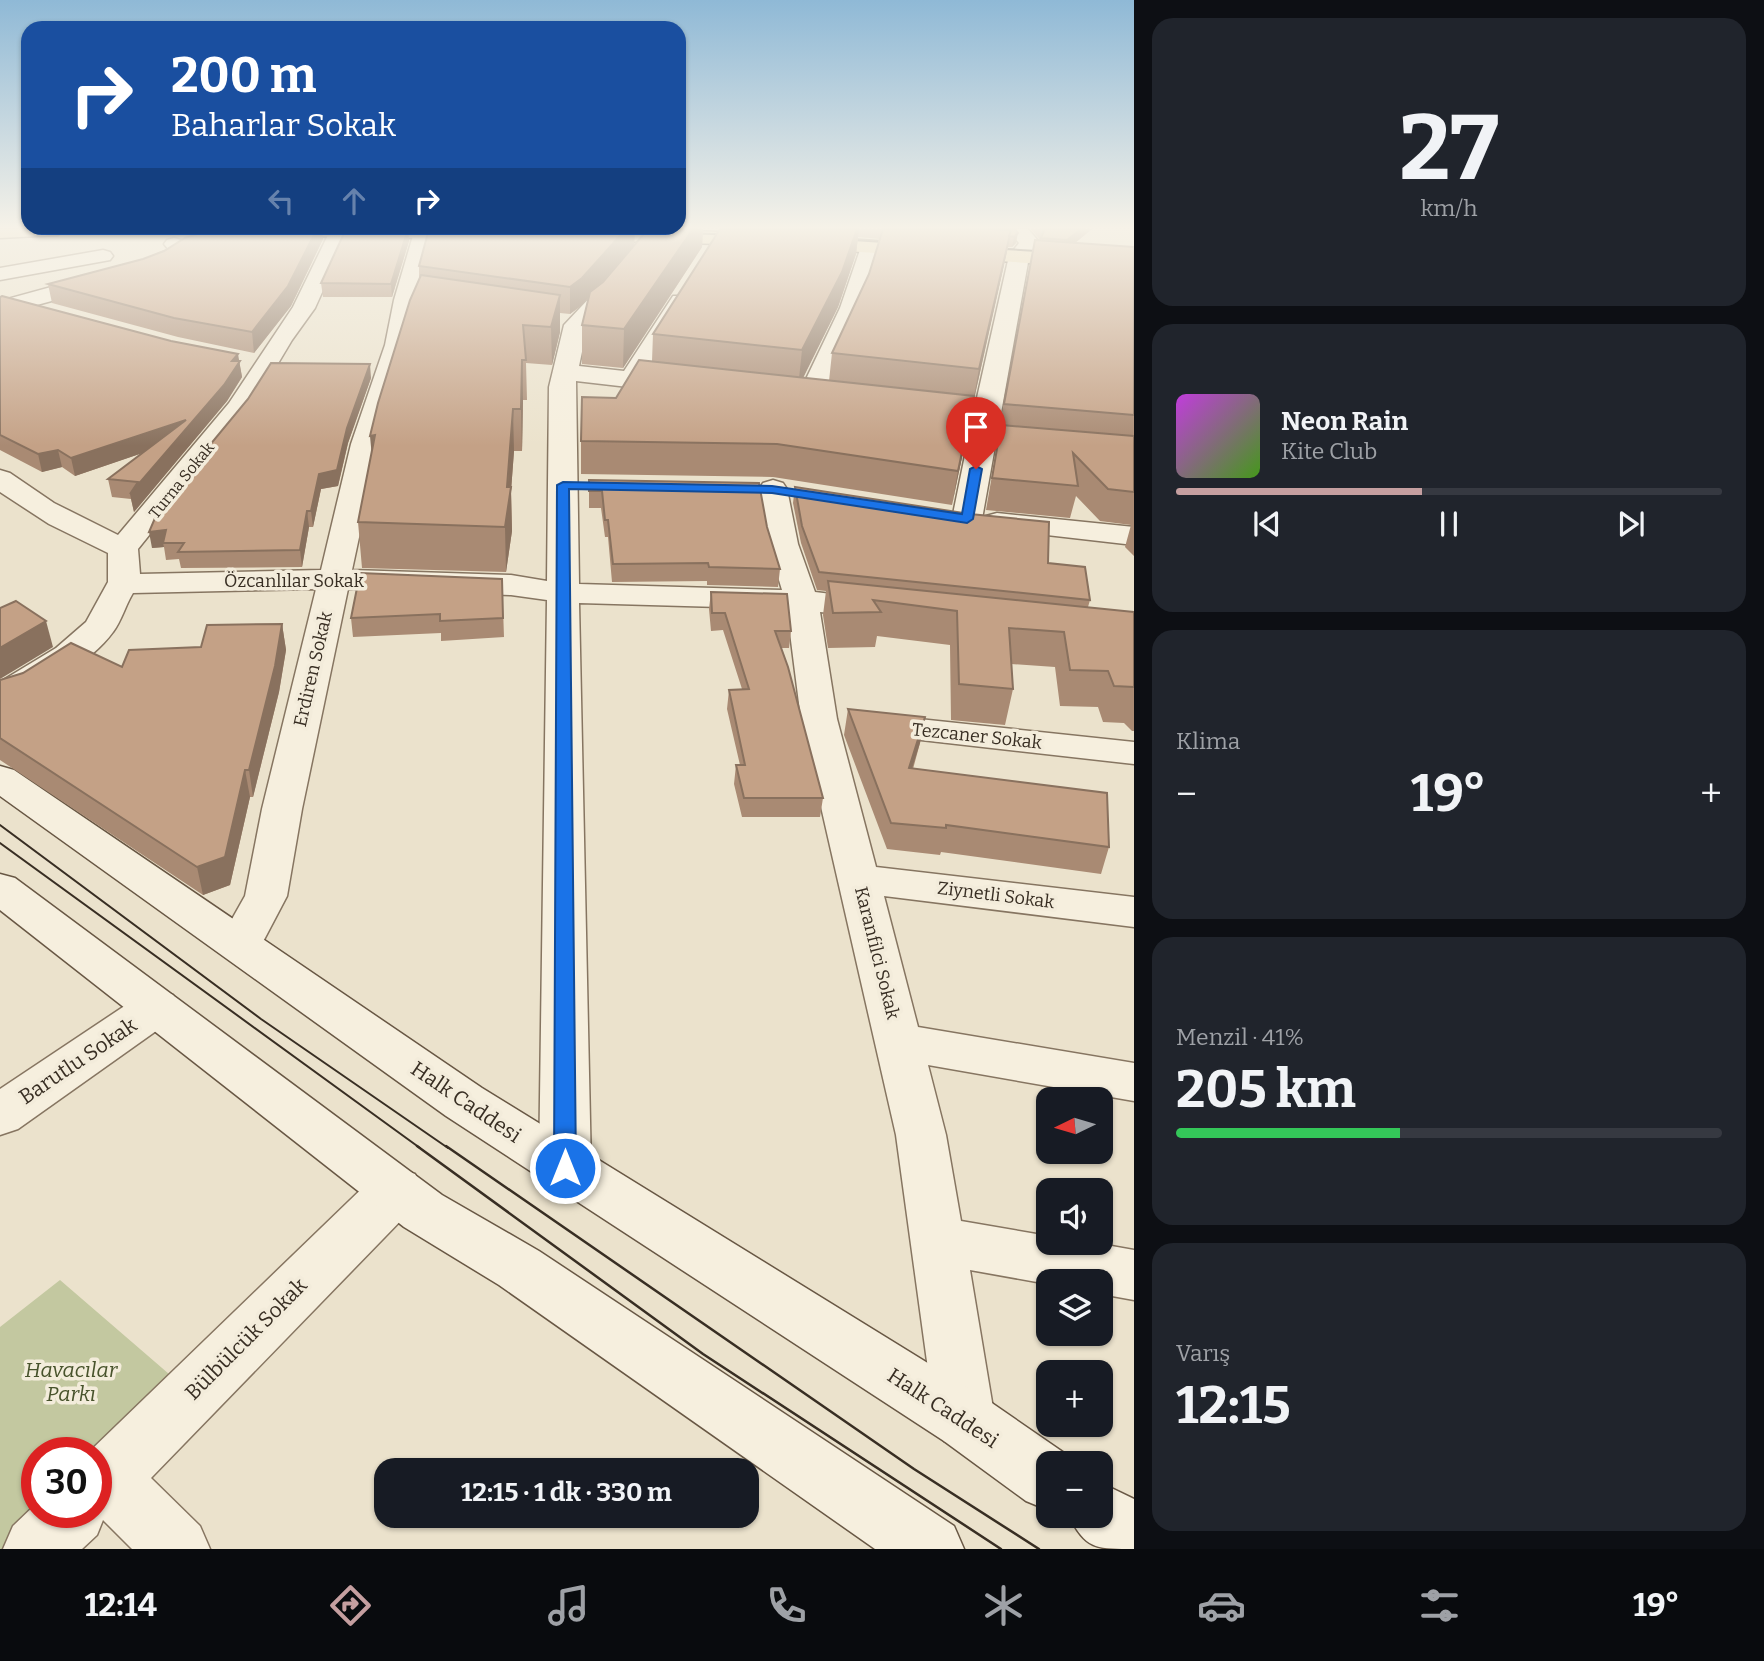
<!DOCTYPE html>
<html lang="tr">
<meta charset="utf-8">
<style>
body{margin:0;font-family:Bitter,serif;background:#20242c;color:#f1f3f6;height:100vh;display:flex;flex-direction:column;font-size:26px;white-space:nowrap}
*{box-sizing:border-box;margin:0}
p{font-size:23px;color:#9ea1a6}
.icon{flex:none;width:38px;height:38px;fill:none;stroke:currentColor;stroke-width:2;stroke-linecap:round;stroke-linejoin:round}
.map{position:relative;flex:1;overflow:hidden}
.panel{display:flex;flex-direction:column;gap:18px;padding:18px;background:#0d0f14;width:630px}
.panel>*{flex:none}
.banner{position:absolute;left:21px;top:21px;width:665px;height:214px;border-radius:21px;box-shadow:0 2px 5px #0004;background:#1a4fa0;color:#fff;overflow:hidden}
.needle{width:46px;rotate:265deg}
.controls{position:absolute;left:1036px;top:1087px;display:grid;gap:14px}
.controls a{display:grid;place-items:center;width:77px;height:77px;border-radius:14px;background:#171b24;box-shadow:0 2px 5px #0004;font-size:35px}
.speed{position:absolute;left:21px;top:1437px;display:flex;gap:14px;font-size:35px;font-weight:700;text-align:center}
.speed>*{display:grid;place-content:center;width:91px;height:91px;border-radius:50%;background:#171b24;box-shadow:0 2px 5px #0004;line-height:1}
.speed .limit{border:10px solid #d22;background:#fff;color:#111}
.pin{position:absolute;display:grid;place-items:center;width:60px;height:60px;color:#fff;margin:-72px -30px;border-radius:50% 50% 50% 0;rotate:-45deg;box-shadow:0 0 7px #0007}
.pin .icon{rotate:45deg}
.me{position:absolute;width:77px;margin:-38px;rotate:0deg;stroke-linejoin:round;filter:drop-shadow(0 0 5px #0008)}
.turn{display:flex;align-items:center;gap:24px;height:147px;padding:0 35px;font-size:32px}
.turn .icon{width:91px;height:91px;stroke-width:2.5}
.turn b{display:block;font-size:49px;line-height:60px}
.lanes{display:flex;align-items:center;height:66px;padding:0 35px;background:#0003;justify-content:center;gap:35px;direction:ltr}
.lanes .off{opacity:.35}
.big{font-size:52px;font-weight:700;line-height:1.1}
.panel .tile{flex:1;display:flex;flex-direction:column;justify-content:center;gap:10px;min-width:0;padding:0 24px;border-radius:21px;background:#20242c}
.panel .dial{align-items:center;gap:0}
.dial b{font-size:91px;line-height:1}
.song{display:flex;align-items:center;gap:21px}
.cover{width:84px;height:84px;border-radius:10px;background:linear-gradient(135deg,hsl(290 70% 55%),hsl(100 70% 35%))}
.played{height:7px;border-radius:4px;background:linear-gradient(90deg,#c59fa0 45%,#363941 45%)}
.keys{display:flex;justify-content:space-around;direction:ltr}
.heat{display:flex;justify-content:space-between;align-items:center;font-size:38px;direction:ltr}
.charge{height:10px;border-radius:5px;background:linear-gradient(90deg,#34c759 41%,#363941 0)}
.trip{position:absolute;left:374px;top:1458px;width:385px;height:70px;border-radius:21px;background:#171b24;box-shadow:0 2px 5px #0004;font-weight:700;line-height:70px;text-align:center}
.menu{display:flex;height:112px;justify-content:space-around;align-items:center;background:#090b0e;color:#9ea1a6}
.menu .icon{width:49px;height:49px}
.menu .active{color:#c59fa0}
.menu b{font-size:32px;color:#f1f3f6}
main{display:flex;flex:1;min-height:0}
.map>svg:first-child{display:block}
.green{fill:#c3c8a0}
.lines{fill:none;stroke-linecap:round;stroke-linejoin:round}
.minor-casing{stroke:#867561;stroke-width:3}
.secondary-casing{stroke:#685744;stroke-width:3}
.primary-casing{stroke:#554435;stroke-width:3}
.minor{fill:#f6efde;fill-rule:evenodd}
.secondary{fill:#f6efde;fill-rule:evenodd}
.primary{fill:#e9d6a9;fill-rule:evenodd}
.tram-far1{stroke:#382e23;stroke-width:2}
.tram{stroke:#382e23;stroke-width:2.5}
.wall{fill:#a98a73;fill-rule:evenodd}
.shaded-wall{fill:#89715e}
.building{fill:#c4a186;stroke:#89715e;stroke-width:2}
.route{fill:#1a73e8;stroke:#114b97;stroke-width:2}
.labels{text-anchor:middle;stroke-width:7;stroke-linejoin:round;paint-order:stroke}
.far-street-label{font-size:16px;fill:#382e23;stroke:#f3ecdb}
.street-label{font-size:18px;fill:#382e23;stroke:#f3ecdb}
.near-street-label{font-size:21px;fill:#382e23;stroke:#f3ecdb}
.near-park-label{font-size:21px;font-style:italic;fill:#48532c;stroke:#f3ecdb}
</style>
<main>
<div class="map">
<svg width="1134" height="1549" viewBox="0 0 1134 1549">
<rect width="100%" height="100%" fill="#ebe2cc"/>
<path class="green" d="M60,1280L191,1393L96,1452H37L36,1549H0V1327Z"/>
<g class="lines">
<defs>
<g id="minor">
<path d="M331,229L350,230L315,308L292,340L252,407L138,549L140,574L321,570L351,444L385,345L394,300L415,229H435L416,300L409,345L379,444L352,570L511,575L547,581L549,387L564,325L611,275H627L630,280L627,285L600,317L587,328L579,366L624,371L673,296H689L692,301L647,374L689,380L693,385L689,390L680,393L576,381L579,584L782,590L768,544L759,489L763,483L773,480L783,483L787,489L798,544L815,592L890,601L894,608L890,615L878,618L820,612L837,719L876,867L1134,897V927L884,896L918,1027L1134,1063V1101L928,1065L946,1135L961,1221L1048,1236V1242H1089L1134,1250V1300L1101,1294V1281H1048V1284L970,1270L995,1420L986,1441L965,1449L944,1441L935,1420L896,1135L801,719L787,609L579,603L591,1168L583,1183L565,1190L547,1183L539,1168L547,600L511,595L348,589L302,809L287,896L256,955L240,960L224,955L218,944L245,896L262,809L316,589L133,593C125,606 122,620 113,632C93,660 33,700 0,708V682L56,648L86,622L108,582V553L49,524L0,492V470L10,473L54,503L118,535L229,403L293,307Z"/>
<path d="M1007,229H1028L1040,243L1029,257L982,519L978,525L967,528L956,525L952,519L971,426L908,419L904,413L908,407L917,405L974,411L1009,256L1019,243Z"/>
<path d="M174,238L181,240L192,249L180,261L140,277L0,315V301L124,267L166,253L169,250L164,244L167,240Z"/>
<path d="M871,241L878,243L881,247L862,308L822,400L818,405L809,408L800,405L796,400L840,308L861,247L864,243Z"/>
<path d="M103,250L110,252L113,256L110,260L0,280V268Z"/>
<path d="M997,513L1134,527V545L986,528L982,522L986,516Z"/>
<path d="M872,714L1134,742V764L859,733L854,725L859,717Z"/>
<path d="M157,990L173,995L180,1007L173,1019L18,1129L0,1135V1089L141,995Z"/>
<path d="M396,1168L415,1174L422,1190L415,1206L151,1478L200,1526L210,1549H132L103,1520L97,1535L82,1549H3L13,1526L37,1503V1512H96V1452H89L377,1174Z"/>
</g>
<g id="secondary">
<path d="M0,766L14,770L482,1088L986,1399L1070,1457L1073,1463H1048V1510L1026,1501L944,1441L446,1116L0,796Z"/>
<path d="M0,874L15,878L442,1195L539,1251L954,1526L964,1549H875L499,1285L404,1227L0,910Z"/>
<path d="M1101,1483L1134,1499V1549C1095,1549 1086,1549 1069,1516H1101Z"/>
</g>
<g id="primary">
<path d="M0,229H68L58,235L0,238Z"/>
<path d="M223,229H489L492,233L489,237L482,239L233,235Z"/>
<path d="M624,229L755,233L1134,258V270L755,245L581,240L574,238L571,234L576,229Z"/>
</g>
</defs>
<use href="#minor" class="minor-casing"/>
<use href="#secondary" class="secondary-casing"/>
<use href="#primary" class="primary-casing"/>
<use href="#minor" class="minor"/>
<use href="#secondary" class="secondary"/>
<use href="#primary" class="primary"/>
<g class="tram-far1">
<path d="M593,229L736,235"/>
<path d="M837,239L900,243"/>
<path d="M987,248L1054,252"/>
<path d="M0,825L261,1019L448,1148"/>
<path d="M0,843L420,1148"/>
</g>
<g class="tram">
<path d="M417,1146L703,1354L1001,1549"/>
<path d="M446,1146L914,1469L1039,1549"/>
</g>
</g>
<g class="wall">
<path d="M213,229H322L323,239L291,306L254,353L178,337L52,303L48,284L143,259Z"/>
<path d="M408,229L409,241L392,297H323L321,283Z"/>
<path d="M429,229H635L634,245L648,229H703L702,247L623,368L582,364V325L588,298L582,305L570,314L560,313V332L552,365L526,363L527,400H523L522,451H514L511,491L512,531L506,572L362,568L358,522L419,279V266Z"/>
<path d="M720,229H1015L1016,243L1012,247H1008L972,408L952,505L773,477L581,474V441L616,398L652,361L653,334ZM858,237L880,239L869,274L832,353L829,381L803,378L838,307L856,254Z"/>
<path d="M1031,229H1092L1075,243L1134,247V556L1125,547L1131,525L1100,521L1076,496L1070,518L986,510L999,435H998L1035,240L1040,241V240Z"/>
<path d="M0,297L239,361L242,377L227,401L134,512L131,499L112,497L108,479L142,453L75,476L62,467L42,472L0,450Z"/>
<path d="M371,378L348,443L338,486L321,489L313,527H309L302,567L181,568L179,559L166,560L164,547L152,548Z"/>
<path d="M589,480L767,527L780,569L778,587L707,585V581L612,582L608,537H605L601,508H589Z"/>
<path d="M795,487L1048,563L1090,600L1088,607L1134,612V731H1132L1124,723L1103,722L1098,707L1060,706L1055,667L1011,664L1013,689L1005,725L951,720L950,645L877,636L875,647L828,648L823,615L826,591L817,590L801,543L793,503Z"/>
<path d="M502,579L504,637L441,641V633L353,637L351,618Z"/>
<path d="M711,592L791,631L789,648H781L823,798L820,817H742L734,784L736,765H740L727,709L729,690L742,689L723,630L711,631L709,609Z"/>
<path d="M282,624L286,650L279,692L253,797H250L230,885L203,895L0,760V680L122,667L201,647Z"/>
<path d="M848,709L925,717L920,743L913,769L1109,847L1101,874L941,852L940,855L887,849L844,735Z"/>
</g>
<g class="shaded-wall">
<path d="M317,229H322L323,239L291,306L254,353L252,332Z"/>
<path d="M408,229L409,241L392,297L391,284Z"/>
<path d="M626,229H635L634,245L582,305L570,314V287Z"/>
<path d="M693,229H703L702,247L623,368L624,329Z"/>
<path d="M857,229H859L856,254L838,307L798,388L802,350Z"/>
<path d="M1081,229H1092L1065,251L1067,240Z"/>
<path d="M1011,230L1004,264L972,408L979,369Z"/>
<path d="M1018,233L1016,243L1012,247L1014,237Z"/>
<path d="M560,295V332L552,365L551,327Z"/>
<path d="M238,354L242,377L227,401L134,512L130,494L175,442L75,476L71,458L232,361Z"/>
<path d="M522,360L523,400L522,451L521,409Z"/>
<path d="M370,364L371,378L348,443L338,486L321,489L313,527L311,511L319,474L347,428Z"/>
<path d="M974,396L968,428L952,505L958,471Z"/>
<path d="M513,409L514,451L511,491L512,531L506,572L505,527Z"/>
<path d="M375,435L374,479L370,436Z"/>
<path d="M58,450L62,467L42,472L38,454Z"/>
<path d="M307,511L309,527L302,567L300,550Z"/>
<path d="M166,530L163,543L164,547L152,548L149,532Z"/>
<path d="M46,621L53,647L0,679V648Z"/>
<path d="M282,624L286,650L279,692L253,797L249,770Z"/>
<path d="M925,717L920,743L904,794L909,768Z"/>
<path d="M245,770L250,797L230,885L203,895L197,867Z"/>
</g>
<g class="building">
<path d="M213,229H317L288,286L252,332L174,318L48,284L143,259L164,251L185,238Z"/>
<path d="M346,229H408L391,284L321,283Z"/>
<path d="M429,229H626L582,278L570,287L419,266Z"/>
<path d="M648,229H693L624,329L582,325L590,292L603,282Z"/>
<path d="M720,229H857L842,272L802,350L653,334Z"/>
<path d="M883,229H993L1011,230L979,369L832,353L869,274Z"/>
<path d="M993,229H1015L1018,233L1014,237L1009,236L1011,230Z"/>
<path d="M1043,229H1081L1067,240L1041,238L1044,231Z"/>
<path d="M1035,240L1134,247V415L1004,404Z"/>
<path d="M421,275L560,295L551,327L523,325L526,360H522L521,409H513L507,487H511L505,527L358,522L375,435L370,436L378,403L410,300Z"/>
<path d="M2,296L171,341L238,354L232,361H240L224,385L130,494L138,482L108,479L186,420L71,458L58,450L38,454L0,435V297Z"/>
<path d="M639,360L974,396L958,471L777,444L581,441L582,397L616,398Z"/>
<path d="M271,363L370,364L347,428L337,470L319,474L311,511H307L300,550L178,552L184,543H163L166,530L149,532L161,504L248,399Z"/>
<path d="M1001,425L1134,436V492L1108,489L1073,453L1078,486L992,478Z"/>
<path d="M589,480L759,483L767,527L780,569L709,567L708,563L613,564L608,520H605L602,491H589Z"/>
<path d="M795,487L970,514L1049,522L1048,563L1085,567L1090,600L819,572L802,526Z"/>
<path d="M360,573L502,579L503,618L440,621V614L351,618Z"/>
<path d="M828,581L1134,612V687L1114,686L1108,671L1070,670L1064,632L1009,628L1013,689L959,684L957,611L873,600L881,612L833,613Z"/>
<path d="M711,592L787,594L791,631H775L788,667L823,798H744L736,765H745L729,690L749,689L725,613H712Z"/>
<path d="M16,601L46,621L0,648V608Z"/>
<path d="M282,624L275,666L249,770H245L225,857L197,867L0,738V680L23,673L71,643L122,667L129,650L201,647L207,625Z"/>
<path d="M848,709L925,717L909,768L1107,793L1109,847L946,825V828L891,823Z"/>
</g>
<linearGradient id="sky" x2="0" y2="1"><stop stop-color="#8fb9d6"/><stop offset="0.51" stop-color="#f6f2e8"/><stop offset="1" stop-color="#f6f2e8" stop-opacity="0"/></linearGradient>
<rect width="1134" height="446" fill="url(#sky)"/>
<path class="route" d="M976,466L982,469L973,519L967,523L772,493L569,489L576,1168L573,1175L565,1177L558,1175L554,1168L557,485L563,482L772,486L962,514L970,469Z"/>
<g class="labels">
<g class="far-street-label">
<text transform="translate(181 480) rotate(-51)" y="6">Turna Sokak</text>
</g>
<g class="street-label">
<text x="294" y="587">Özcanlılar Sokak</text>
<text transform="translate(313 669) rotate(-77)" y="6">Erdiren Sokak</text>
<text transform="translate(977 736) rotate(6)" y="6">Tezcaner Sokak</text>
<text transform="translate(996 895) rotate(7)" y="6">Ziynetli Sokak</text>
<text transform="translate(877 953) rotate(76)" y="6">Karanfilci Sokak</text>
</g>
<g class="near-street-label">
<text transform="translate(78 1061) rotate(-34)" y="7">Barutlu Sokak</text>
<text transform="translate(466 1102) rotate(34)" y="7">Halk Caddesi</text>
<text transform="translate(246 1339) rotate(-45)" y="7">Bülbülcük Sokak</text>
<text transform="translate(943 1408) rotate(33)" y="7">Halk Caddesi</text>
</g>
<g class="near-park-label">
<text x="71" y="1377">Havacılar<tspan x="71" dy="24">Parkı</tspan></text>
</g>
</g>
</svg>
<div class="controls">
<a><svg class="needle" viewBox="-14 -14 28 28"><path d="M0-13l5 13h-10z" fill="#e53935"/><path d="M0 13l5-13h-10z" fill="#9ea1a6"/></svg></a>
<a><svg class="icon" aria-label="sound" viewBox="0 0 24 24"><path d="M4 9h4l5-4v14l-5-4H4zM17 9q2 3 0 6"/></svg></a>
<a><svg class="icon" aria-label="layers" viewBox="0 0 24 24"><path d="M12 4l9 5-9 5-9-5zM3 14l9 5 9-5"/></svg></a>
<a>+</a>
<a>−</a>
</div>
<div class="speed"><div class="limit">30</div></div>
<div class="pin" style="left:976px;top:469px;background:#d93025"><svg class="icon" aria-label="arrive" viewBox="0 0 24 24"><path d="M6 21V4h12l-3 4 3 4H6"/></svg></div>
<svg class="me" style="left:565px;top:1168px" viewBox="-20 -20 40 40"><circle r="17" fill="#1a73e8" stroke="#fff" stroke-width="3"/><path d="M0-11L8 9 0 5-8 9z" fill="#fff"/></svg>
<div class="trip">12:15 · 1 dk · 330 m</div>
<div class="banner">
<div class="turn"><svg class="icon" aria-label="right" viewBox="0 0 24 24"><path d="M7 20v-9h11M14 6l5 5-5 5"/></svg><div><b>200 m</b>Baharlar Sokak</div></div>
<div class="lanes"><svg class="icon off" aria-label="left" viewBox="0 0 24 24"><path d="M17 20v-9H6M10 6l-5 5 5 5"/></svg><svg class="icon off" aria-label="ahead" viewBox="0 0 24 24"><path d="M12 20V5M6 11l6-6 6 6"/></svg><svg class="icon" aria-label="right" viewBox="0 0 24 24"><path d="M7 20v-9h11M14 6l5 5-5 5"/></svg></div>
</div>
</div>
<section class="panel">
<div class="tile dial"><b>27</b><p>km/h</p></div>
<div class="tile">
<div class="song"><i class="cover"></i><div><b>Neon Rain</b><p>Kite Club</p></div></div>
<div class="played"></div>
<div class="keys"><svg class="icon" aria-label="previous" viewBox="0 0 24 24"><path d="M18 5L8 12l10 7zM5 5v14"/></svg><svg class="icon" aria-label="pause" viewBox="0 0 24 24"><path d="M8 5v14M16 5v14"/></svg><svg class="icon" aria-label="next" viewBox="0 0 24 24"><path d="M6 5l10 7-10 7zM19 5v14"/></svg></div>
</div>
<div class="tile"><p>Klima</p>
<div class="heat"><a>−</a><b class="big">19°</b><a>+</a></div>
</div>
<div class="tile"><p>Menzil · 41%</p><b class="big">205 km</b><div class="charge"></div></div>
<div class="tile"><p>Varış</p><b class="big">12:15</b></div>
</section>
</main>
<nav class="menu">
<b>12:14</b>
<svg class="icon active" aria-label="directions" viewBox="0 0 24 24"><path d="M12 3l9 9-9 9-9-9zM9 14v-3h6M13 9l2 2-2 2"/></svg>
<svg class="icon" aria-label="music" viewBox="0 0 24 24"><path d="M9 18V5l10-2v13"/><circle cx="6" cy="18" r="3"/><circle cx="16" cy="16" r="3"/></svg>
<svg class="icon" aria-label="phone" viewBox="0 0 24 24"><path d="M5 4h4l2 5-3 2q2 4 5 5l2-3 5 2v4C11 20 4 13 5 4z"/></svg>
<svg class="icon" aria-label="climate" viewBox="0 0 24 24"><path d="M12 3v18M4 7l16 10M4 17L20 7"/></svg>
<svg class="icon" aria-label="car" viewBox="0 0 24 24"><path d="M5 17H2v-5l4-1 3-4h7l3 4 3 1v5h-3M9 17h6M6 11h13"/><circle cx="7" cy="17" r="2"/><circle cx="17" cy="17" r="2"/></svg>
<svg class="icon" aria-label="filters" viewBox="0 0 24 24"><path d="M4 7h16M4 17h16"/><circle cx="9" cy="7" r="2"/><circle cx="15" cy="17" r="2"/></svg>
<b>19°</b>
</nav>
